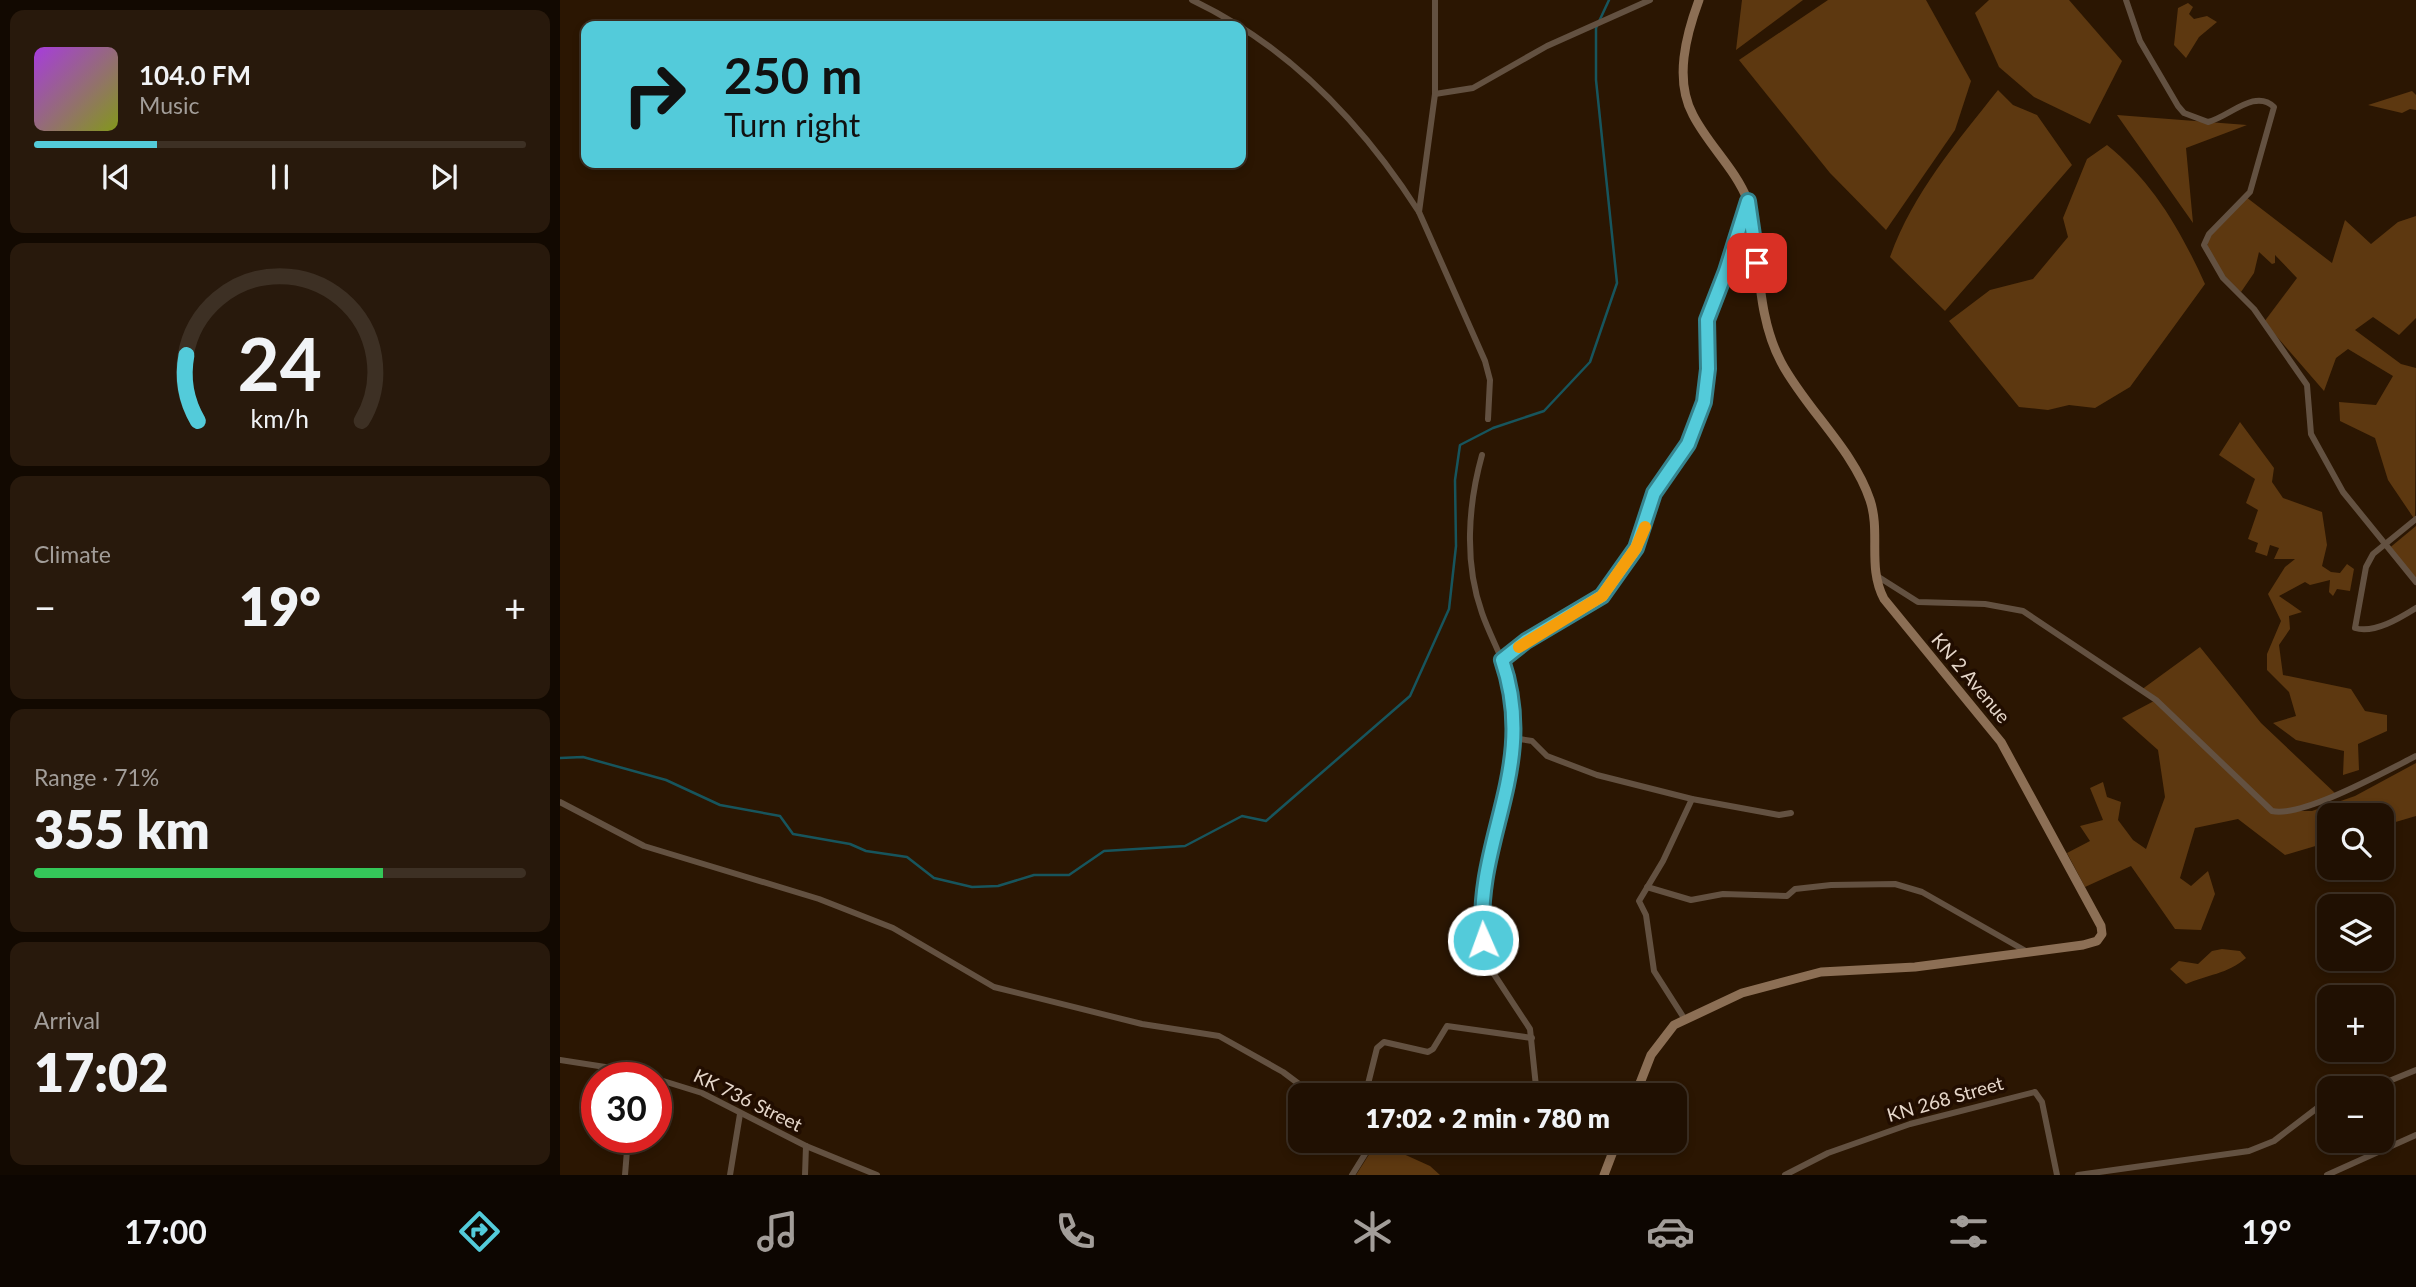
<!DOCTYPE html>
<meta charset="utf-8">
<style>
body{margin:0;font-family:Lato,sans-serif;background:#28190c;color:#f1f3f6;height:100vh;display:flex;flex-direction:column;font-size:26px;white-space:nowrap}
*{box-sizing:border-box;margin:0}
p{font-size:23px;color:#a29d99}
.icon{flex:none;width:38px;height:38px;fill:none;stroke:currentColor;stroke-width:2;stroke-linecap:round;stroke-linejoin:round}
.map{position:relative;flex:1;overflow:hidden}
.drawer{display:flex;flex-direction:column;gap:10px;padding:10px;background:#120901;width:560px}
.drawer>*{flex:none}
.banner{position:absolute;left:21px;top:21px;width:665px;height:147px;border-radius:14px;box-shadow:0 4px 10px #0003,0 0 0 2px #3d3024;background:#53cbda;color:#111;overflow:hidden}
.controls{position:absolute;left:1757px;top:803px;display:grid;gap:14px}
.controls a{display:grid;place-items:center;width:77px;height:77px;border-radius:14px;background:#201002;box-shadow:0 4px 10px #0003,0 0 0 2px #3d3024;font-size:35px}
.speed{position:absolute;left:21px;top:1062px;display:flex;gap:14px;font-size:35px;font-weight:700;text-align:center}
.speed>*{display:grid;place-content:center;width:91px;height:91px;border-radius:50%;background:#201002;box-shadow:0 4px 10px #0003,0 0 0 2px #3d3024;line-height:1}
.speed .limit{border:10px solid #d22;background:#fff;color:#111}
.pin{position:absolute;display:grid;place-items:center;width:60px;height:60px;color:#fff;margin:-30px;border-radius:14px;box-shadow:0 4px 10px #0006}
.me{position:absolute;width:77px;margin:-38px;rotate:358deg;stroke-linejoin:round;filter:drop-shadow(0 0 5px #0008)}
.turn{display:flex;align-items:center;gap:24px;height:147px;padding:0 28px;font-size:32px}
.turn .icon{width:91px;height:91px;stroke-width:2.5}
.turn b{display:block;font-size:49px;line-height:60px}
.big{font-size:52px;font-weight:800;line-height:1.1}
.drawer .widget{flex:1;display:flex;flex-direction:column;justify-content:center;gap:10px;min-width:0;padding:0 24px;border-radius:14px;background:#28190c}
.drawer .dial{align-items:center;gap:0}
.dial svg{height:182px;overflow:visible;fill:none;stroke:#3d3024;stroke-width:7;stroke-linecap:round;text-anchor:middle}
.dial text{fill:#f1f3f6;stroke:none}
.song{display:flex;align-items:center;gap:21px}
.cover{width:84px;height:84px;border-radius:10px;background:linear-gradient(135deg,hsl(280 70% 55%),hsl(70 70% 35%))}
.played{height:7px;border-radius:4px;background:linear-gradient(90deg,#53cbda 25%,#3d3024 25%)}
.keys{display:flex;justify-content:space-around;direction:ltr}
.heat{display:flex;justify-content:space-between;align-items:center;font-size:38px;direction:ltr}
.charge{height:10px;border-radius:5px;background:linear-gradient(90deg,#34c759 71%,#3d3024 0)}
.trip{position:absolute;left:728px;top:1083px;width:399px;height:70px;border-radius:14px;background:#201002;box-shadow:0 4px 10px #0003,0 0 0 2px #3d3024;font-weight:800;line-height:70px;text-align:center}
.dock{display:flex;height:112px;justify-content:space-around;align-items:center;background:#0d0601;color:#a29d99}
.dock .icon{width:49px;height:49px}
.dock .current{color:#53cbda}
.dock b{font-size:32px;color:#f1f3f6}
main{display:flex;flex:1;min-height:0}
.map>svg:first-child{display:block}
.green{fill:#5d3810}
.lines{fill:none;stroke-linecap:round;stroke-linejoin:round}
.stream{stroke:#17555d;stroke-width:2.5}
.street{stroke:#635141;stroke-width:6}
.secondary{stroke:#8c6f55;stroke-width:9}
.route-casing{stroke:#36848e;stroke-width:18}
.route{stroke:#53cbda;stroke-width:12}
.slow{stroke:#f59e0b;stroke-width:12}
.labels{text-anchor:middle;stroke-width:7;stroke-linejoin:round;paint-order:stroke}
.street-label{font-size:19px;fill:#e6d7ca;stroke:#210d00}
</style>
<main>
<section class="drawer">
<div class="widget">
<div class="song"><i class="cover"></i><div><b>104.0 FM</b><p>Music</p></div></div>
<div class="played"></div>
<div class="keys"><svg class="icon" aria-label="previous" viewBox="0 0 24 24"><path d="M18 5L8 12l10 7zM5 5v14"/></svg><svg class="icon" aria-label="pause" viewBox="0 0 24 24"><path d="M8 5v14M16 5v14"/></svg><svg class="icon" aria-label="next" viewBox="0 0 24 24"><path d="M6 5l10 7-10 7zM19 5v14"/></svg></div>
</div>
<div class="widget dial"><svg viewBox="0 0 100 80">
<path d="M14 69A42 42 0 1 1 86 69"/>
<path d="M14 69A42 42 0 0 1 9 40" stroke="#53cbda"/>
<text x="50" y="56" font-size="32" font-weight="700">24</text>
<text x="50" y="72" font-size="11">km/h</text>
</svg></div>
<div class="widget"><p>Climate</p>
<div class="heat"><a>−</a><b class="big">19°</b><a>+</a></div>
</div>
<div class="widget"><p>Range · 71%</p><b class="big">355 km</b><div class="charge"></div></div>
<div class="widget"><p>Arrival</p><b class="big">17:02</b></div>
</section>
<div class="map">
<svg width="1856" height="1175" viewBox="0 0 1856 1175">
<rect width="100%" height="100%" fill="#2b1602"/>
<g class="green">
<path d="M1182,0H1243L1176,50Z"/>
<path d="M1268,0H1366L1411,81L1395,130L1326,230L1270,173L1179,60Z"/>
<path d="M1429,0H1509L1562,61L1530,124L1474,97L1439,67L1415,13Z"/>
<path d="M1628,3L1633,7L1629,14L1634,19L1647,16L1657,22L1639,37L1626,58L1614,45L1618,8Z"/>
<path d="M1438,90L1453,105L1477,115L1512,165L1385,311L1330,257C1353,193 1396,143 1438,90Z"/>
<path d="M1852,91L1856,95V110L1850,109L1842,113L1808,105Z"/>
<path d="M1557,115L1687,125L1626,148L1633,223Z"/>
<path d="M1547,145C1593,182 1621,231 1645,284L1570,387L1535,408L1509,405L1488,410L1459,407L1389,321L1430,290L1473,279L1508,237L1503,218L1527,159Z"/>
<path d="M1686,197L1772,263L1785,220L1811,244L1838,222L1856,216V318L1839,335L1813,317L1795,330L1841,364L1856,368L1855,520L1828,480L1815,438L1780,421L1779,402L1816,405L1833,376L1788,349L1776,358L1764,391L1704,322L1737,278L1715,255V263L1712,264L1699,252L1694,273L1681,292L1662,276L1647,247L1650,232Z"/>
<path d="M1680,422L1714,468L1712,482L1723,498L1762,512L1767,545L1762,566L1771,572L1780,573L1787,564L1794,569L1790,591L1777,589L1773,596L1769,592L1770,580L1750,585L1745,582L1719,596L1742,612L1729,616L1730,629L1719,645L1723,675L1791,689L1805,711L1827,715V731L1798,744L1799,770L1783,775L1784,751L1736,740L1713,723L1736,716L1729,692L1707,670V654L1721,621L1708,594L1725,567L1735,559H1714L1719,548L1710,545L1707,556L1695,552L1698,543L1688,539L1698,510L1686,503L1695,479L1659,455Z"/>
<path d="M1856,526V580L1827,550Z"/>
<path d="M1640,647L1701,723L1776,794L1747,805L1718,811H1752L1795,796L1856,763V816L1822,826V816H1769V842L1725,855L1678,819L1635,828L1620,878L1631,886L1648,871L1655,894L1641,930L1615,929L1571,866L1525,887L1507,853L1530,841L1520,826L1543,820L1530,788L1543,782L1547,797L1561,802L1558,820L1573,840L1586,849L1605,797L1598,750L1562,718L1594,701L1581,690Z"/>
<path d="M1662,949L1680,951L1686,958C1668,974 1646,975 1626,984L1610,969L1619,961L1638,964L1652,951Z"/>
<path d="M817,1142L870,1166L880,1175H796Z"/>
</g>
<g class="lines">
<path class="stream" d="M0,758L23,757L106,780L160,805L220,816L233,834L290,844L306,851L347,857L374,878L412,887L438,886L474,875H509L544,851L625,846L682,816L706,821L850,696L889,609L896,546L895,480L900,445L933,428L984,411L1030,362L1057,283L1036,80V28L1049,0"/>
<g class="street">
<path d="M632,0C729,46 802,123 859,212"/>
<path d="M875,0V94L859,212L925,361L930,380L928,419"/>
<path d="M1566,0L1580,41L1618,106L1624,113L1648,122C1669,117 1695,88 1714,107L1690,192L1649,234L1644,245L1663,278L1694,309L1747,385L1751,434L1783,492L1856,582"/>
<path d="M875,94L913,88L987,46L1090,0"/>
<path d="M922,455C908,505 904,563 922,613C931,639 947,665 953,693C966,756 935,840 922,903L926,962L970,1029L977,1096"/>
<path d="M1856,519L1813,554L1806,567L1795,628C1814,634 1840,618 1856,608"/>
<path d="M1317,576L1358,602L1425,604L1463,611L1596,700L1712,811C1742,818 1826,771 1856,756"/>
<path d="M942,660L966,641L1042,596L1076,549L1094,493L1128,444L1144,402L1148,369L1147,320L1166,271L1187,203"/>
<path d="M953,738L972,741L987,756L1037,775L1132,799L1219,815L1231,813"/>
<path d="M0,802L84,846L259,899L333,928L434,987L582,1024L659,1036L723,1072L755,1096"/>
<path d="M1087,887L1131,900L1163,894L1227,896L1235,889L1271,885L1335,884L1362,892L1464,950"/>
<path d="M1124,1018L1094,971L1086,915L1079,901L1103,861L1132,799"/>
<path d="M0,1060L71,1071L142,1093L246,1146L317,1175"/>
<path d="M1812,1088L1856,1070"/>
<path d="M805,1096L817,1048L824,1042L868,1052L873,1049L887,1026L972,1038"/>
<path d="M65,1175L68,1138"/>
<path d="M170,1175L180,1114"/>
<path d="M245,1175L246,1146"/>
<path d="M792,1175L810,1146V1141"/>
<path d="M1225,1175L1268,1153L1350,1124L1475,1092L1482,1102L1497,1175"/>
<path d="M1518,1175L1689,1151L1714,1141L1769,1099"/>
<path d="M1767,1175L1856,1135"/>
</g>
<g class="secondary">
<path d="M1075,1096L1091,1055L1114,1025L1182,993L1261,972L1355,967L1523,945L1537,941L1542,934L1541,926L1441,742L1324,599C1307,567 1321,533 1310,500C1293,449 1246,409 1221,362C1195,313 1201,254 1188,201C1175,168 1149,146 1133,115C1114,80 1126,35 1139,0"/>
<path d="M1044,1175L1057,1141"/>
</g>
</g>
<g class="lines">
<defs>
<path id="route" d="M923,940C914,839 979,768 942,660L966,641L1042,596L1076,548L1094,493L1128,444L1144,402L1148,369L1147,320L1166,271L1188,201L1197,263"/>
</defs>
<use href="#route" class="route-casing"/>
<use href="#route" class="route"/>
<path class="slow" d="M959,647L1042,596L1076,548L1085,527"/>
</g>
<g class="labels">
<g class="street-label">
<text transform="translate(1411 678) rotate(50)" y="7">KN 2 Avenue</text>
<text transform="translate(1385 1099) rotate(-16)" y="7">KN 268 Street</text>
<text transform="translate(188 1100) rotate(26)" y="7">KK 736 Street</text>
</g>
</g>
</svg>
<div class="controls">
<a><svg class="icon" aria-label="search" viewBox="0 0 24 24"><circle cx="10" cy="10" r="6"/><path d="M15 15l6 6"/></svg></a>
<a><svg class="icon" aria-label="layers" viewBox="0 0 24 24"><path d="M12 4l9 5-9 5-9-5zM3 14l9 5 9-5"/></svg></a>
<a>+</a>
<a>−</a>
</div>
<div class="speed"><div class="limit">30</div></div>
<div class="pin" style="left:1197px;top:263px;background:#d93025"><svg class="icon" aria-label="arrive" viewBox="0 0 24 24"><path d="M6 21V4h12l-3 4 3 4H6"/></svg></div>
<svg class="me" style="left:923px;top:940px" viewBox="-20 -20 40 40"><circle r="17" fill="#53cbda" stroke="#fff" stroke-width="3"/><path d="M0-11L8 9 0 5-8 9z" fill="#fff"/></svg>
<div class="trip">17:02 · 2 min · 780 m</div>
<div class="banner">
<div class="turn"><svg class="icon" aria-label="right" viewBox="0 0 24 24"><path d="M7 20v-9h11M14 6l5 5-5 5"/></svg><div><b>250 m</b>Turn right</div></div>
</div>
</div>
</main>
<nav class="dock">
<b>17:00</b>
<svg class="icon current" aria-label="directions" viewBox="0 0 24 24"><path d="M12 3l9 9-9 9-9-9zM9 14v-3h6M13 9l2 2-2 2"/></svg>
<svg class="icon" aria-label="music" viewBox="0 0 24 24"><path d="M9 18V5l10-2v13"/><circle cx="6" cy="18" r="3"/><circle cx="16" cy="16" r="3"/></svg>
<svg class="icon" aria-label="phone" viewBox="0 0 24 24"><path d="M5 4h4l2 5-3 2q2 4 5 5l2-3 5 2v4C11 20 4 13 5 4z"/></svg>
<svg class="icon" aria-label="climate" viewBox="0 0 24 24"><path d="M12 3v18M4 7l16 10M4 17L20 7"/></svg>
<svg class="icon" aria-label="car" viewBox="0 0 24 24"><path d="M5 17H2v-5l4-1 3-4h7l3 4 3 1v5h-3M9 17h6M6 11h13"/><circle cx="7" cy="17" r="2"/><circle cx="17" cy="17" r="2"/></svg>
<svg class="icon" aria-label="filters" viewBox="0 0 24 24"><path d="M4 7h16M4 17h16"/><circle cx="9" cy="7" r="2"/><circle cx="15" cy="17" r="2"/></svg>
<b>19°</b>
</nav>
